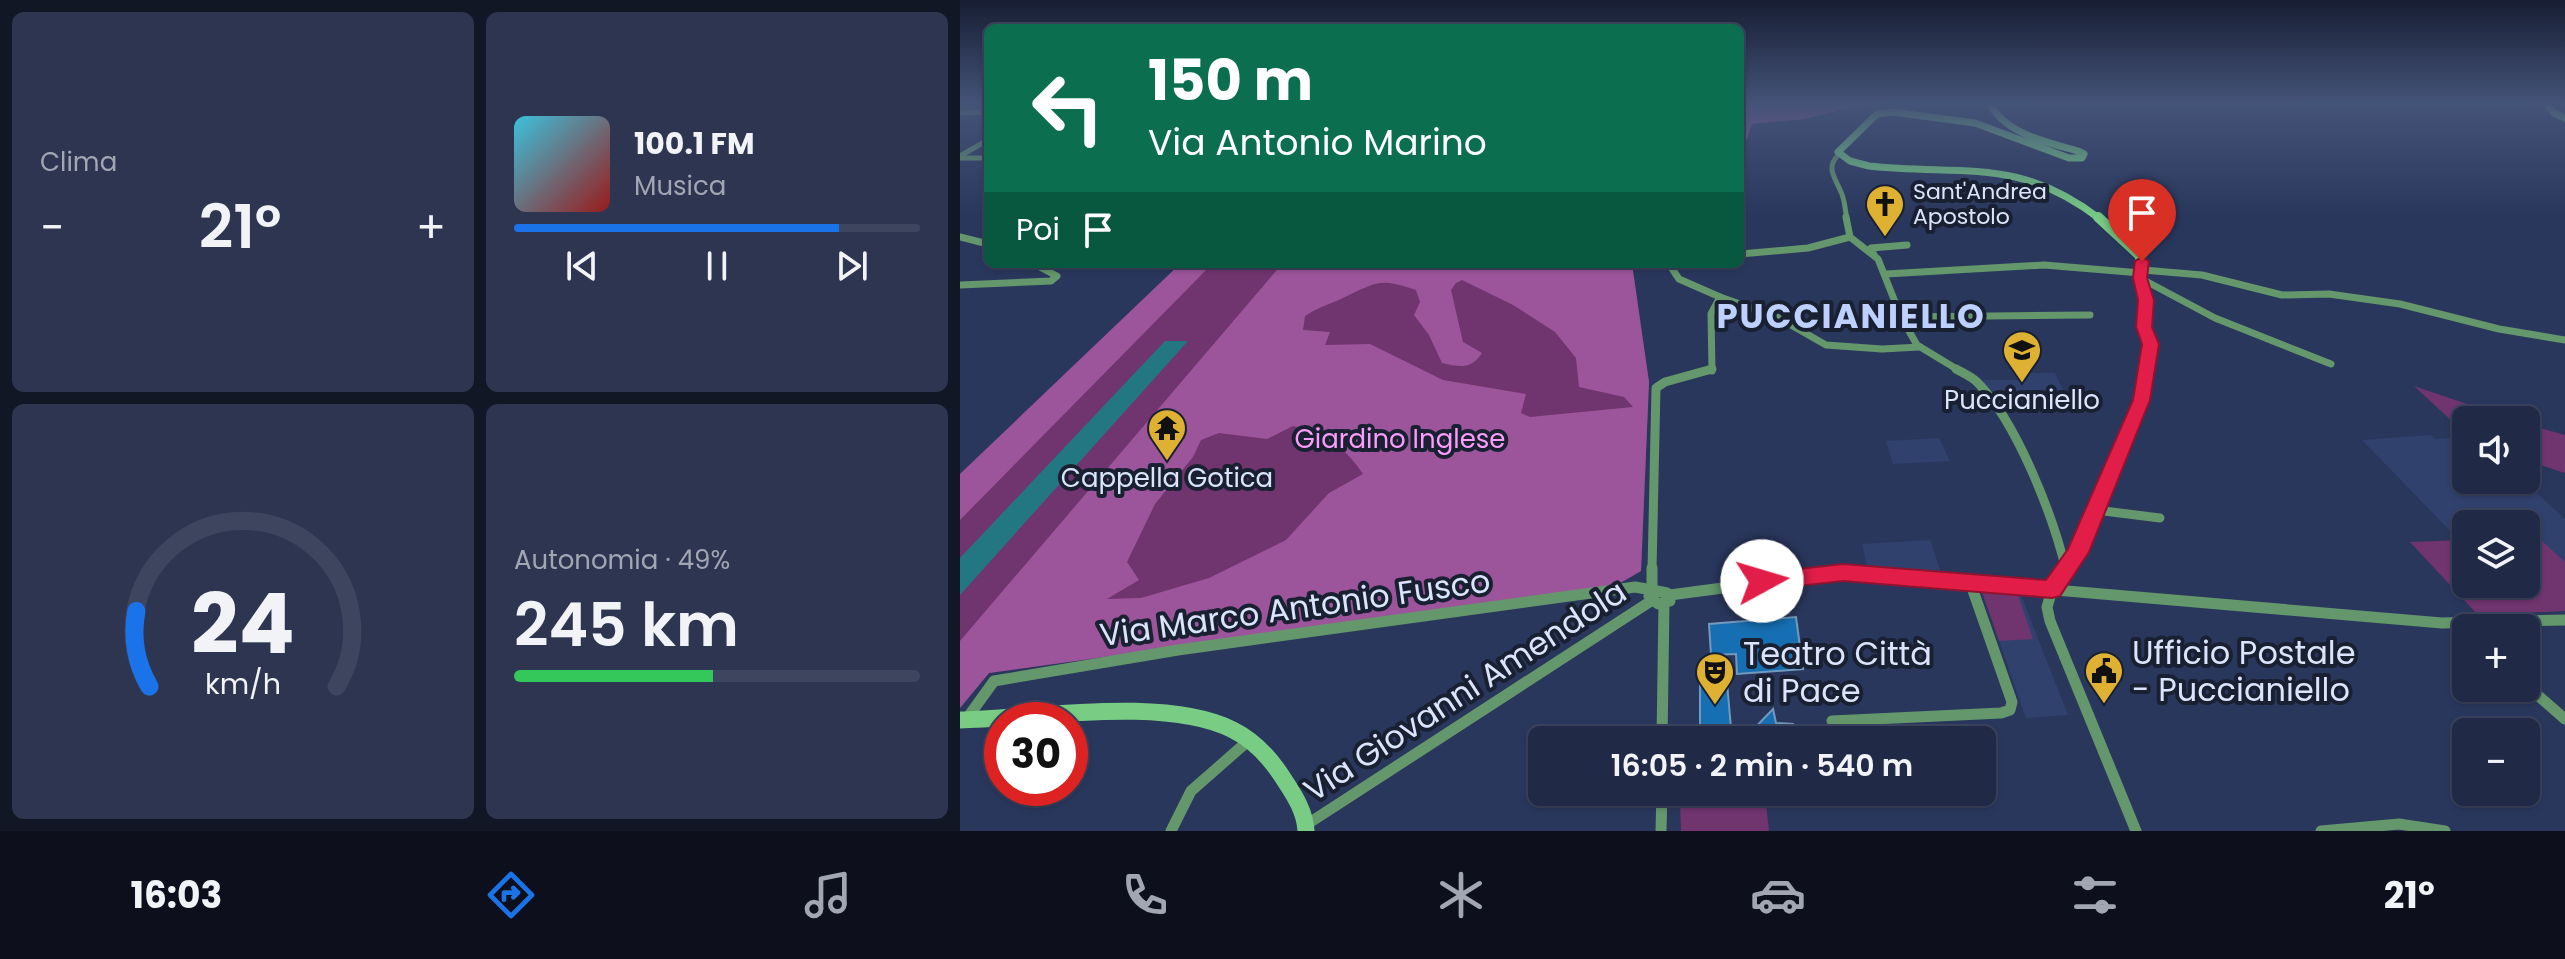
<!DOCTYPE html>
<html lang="it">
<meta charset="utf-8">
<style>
body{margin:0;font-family:Poppins,sans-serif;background:#2d3551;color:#f1f3f6;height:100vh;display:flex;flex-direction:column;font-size:30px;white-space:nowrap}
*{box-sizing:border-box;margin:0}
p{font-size:26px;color:#a2a6b3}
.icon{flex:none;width:44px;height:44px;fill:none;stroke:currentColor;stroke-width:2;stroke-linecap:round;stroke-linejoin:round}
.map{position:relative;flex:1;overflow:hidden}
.panel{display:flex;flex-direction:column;gap:12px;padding:12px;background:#121726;width:960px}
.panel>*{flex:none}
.guide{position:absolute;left:24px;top:24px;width:760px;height:244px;border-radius:12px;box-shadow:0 2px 6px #0004,0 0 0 2px #3d455f;background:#0b6e4f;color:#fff;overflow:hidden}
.controls{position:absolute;left:1492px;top:406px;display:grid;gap:16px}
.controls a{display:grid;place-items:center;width:88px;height:88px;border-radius:12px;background:#202946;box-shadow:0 2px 6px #0004,0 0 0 2px #3d455f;font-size:40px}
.speed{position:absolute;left:24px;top:702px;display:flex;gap:16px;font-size:40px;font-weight:700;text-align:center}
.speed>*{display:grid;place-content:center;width:104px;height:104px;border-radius:50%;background:#202946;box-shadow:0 2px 6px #0004,0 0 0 2px #3d455f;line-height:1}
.speed .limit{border:12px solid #d22;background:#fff;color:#111}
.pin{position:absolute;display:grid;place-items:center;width:68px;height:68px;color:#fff;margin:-82px -34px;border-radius:50% 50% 50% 0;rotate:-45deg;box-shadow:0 0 8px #0007}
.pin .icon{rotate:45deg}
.me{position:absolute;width:88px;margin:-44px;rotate:84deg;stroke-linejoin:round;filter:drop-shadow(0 0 6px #0008)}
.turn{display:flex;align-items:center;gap:28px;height:168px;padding:0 32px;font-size:36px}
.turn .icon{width:104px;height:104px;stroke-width:2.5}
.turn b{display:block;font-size:56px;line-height:68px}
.then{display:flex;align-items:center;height:76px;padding:0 32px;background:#0003;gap:16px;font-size:30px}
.big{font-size:60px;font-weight:600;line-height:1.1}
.panel .widget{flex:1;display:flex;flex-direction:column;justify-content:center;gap:12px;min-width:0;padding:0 28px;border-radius:12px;background:#2d3551}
.panel .dial{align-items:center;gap:0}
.dial svg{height:208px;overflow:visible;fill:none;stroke:#3d455f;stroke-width:7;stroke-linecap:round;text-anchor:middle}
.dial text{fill:#f1f3f6;stroke:none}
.song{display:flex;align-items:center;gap:24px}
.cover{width:96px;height:96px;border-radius:12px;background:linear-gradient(135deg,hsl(190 70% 55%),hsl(0 70% 35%))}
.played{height:8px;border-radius:4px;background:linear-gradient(90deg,#1a73e8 80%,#3d455f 80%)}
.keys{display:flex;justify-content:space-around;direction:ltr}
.heat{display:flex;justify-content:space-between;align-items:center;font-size:44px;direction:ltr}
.charge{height:12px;border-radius:6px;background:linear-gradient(90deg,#34c759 49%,#3d455f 0)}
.panel .tiles{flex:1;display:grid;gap:12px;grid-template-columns:repeat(2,1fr)}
.trip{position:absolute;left:568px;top:726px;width:468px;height:80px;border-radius:12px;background:#202946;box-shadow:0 2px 6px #0004,0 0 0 2px #3d455f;font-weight:600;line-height:80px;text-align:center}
.tab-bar{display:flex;height:128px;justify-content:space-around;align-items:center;background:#0d101c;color:#a2a6b3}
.tab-bar .icon{width:56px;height:56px}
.tab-bar .on{color:#1a73e8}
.tab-bar b{font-size:36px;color:#f1f3f6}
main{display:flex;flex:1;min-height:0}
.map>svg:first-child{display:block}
.built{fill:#31416d}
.green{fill:#70356f}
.forest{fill:#9c559b;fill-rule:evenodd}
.water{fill:#237782}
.building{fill:#166fb3;stroke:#7299bd;stroke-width:2}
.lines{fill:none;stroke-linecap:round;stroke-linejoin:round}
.street-far3{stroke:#64976b;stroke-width:5}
.street-far2{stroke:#64976b;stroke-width:7}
.street-far1{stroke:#64976b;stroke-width:9}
.street{stroke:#64976b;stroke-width:11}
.secondary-far3{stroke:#78cc84;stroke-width:7}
.secondary-far2{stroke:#78cc84;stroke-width:10}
.secondary-far1{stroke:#78cc84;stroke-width:13}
.secondary{stroke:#78cc84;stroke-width:17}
.route{fill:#e11d48;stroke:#92132f;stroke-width:2}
.labels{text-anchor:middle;stroke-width:8;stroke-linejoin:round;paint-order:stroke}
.far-poi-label{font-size:22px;fill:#dae4fc;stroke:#192031;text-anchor:start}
.poi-label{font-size:26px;fill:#dae4fc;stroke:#192031}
.park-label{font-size:26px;fill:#fb9cf9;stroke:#192031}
.near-street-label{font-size:32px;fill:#dae4fc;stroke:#192031}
.near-poi-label{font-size:32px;fill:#dae4fc;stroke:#192031;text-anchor:start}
.district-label{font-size:34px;font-weight:bold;letter-spacing:2px;fill:#bdd0ff;stroke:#192031}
</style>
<main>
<section class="panel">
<div class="tiles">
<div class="widget"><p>Clima</p>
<div class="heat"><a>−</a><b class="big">21°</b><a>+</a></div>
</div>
<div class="widget">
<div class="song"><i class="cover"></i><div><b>100.1 FM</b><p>Musica</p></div></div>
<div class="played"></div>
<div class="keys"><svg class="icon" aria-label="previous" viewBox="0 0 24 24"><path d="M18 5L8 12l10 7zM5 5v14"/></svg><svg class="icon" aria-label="pause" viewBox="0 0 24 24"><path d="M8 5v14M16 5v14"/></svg><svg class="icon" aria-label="next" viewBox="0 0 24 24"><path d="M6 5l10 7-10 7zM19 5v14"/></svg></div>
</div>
<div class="widget dial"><svg viewBox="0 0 100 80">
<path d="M14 69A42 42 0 1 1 86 69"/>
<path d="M14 69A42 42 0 0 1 9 40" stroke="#1a73e8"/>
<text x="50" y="56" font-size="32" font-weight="700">24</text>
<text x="50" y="72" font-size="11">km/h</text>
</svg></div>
<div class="widget"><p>Autonomia · 49%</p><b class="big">245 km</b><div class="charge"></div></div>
</div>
</section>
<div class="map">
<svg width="1605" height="831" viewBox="0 0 1605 831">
<rect width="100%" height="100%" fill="#2a375d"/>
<g class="built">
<path d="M1069,373H1095L1103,390L1030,391L1025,387L1023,380H1064Z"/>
<path d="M1471,435L1475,439L1506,437V480H1562L1605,519V562L1579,538H1566V524H1506V540L1500,541L1402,440Z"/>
<path d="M979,438L990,461L933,464L926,441Z"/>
<path d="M970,540L983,579L909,574L902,544Z"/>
<path d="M1021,589L1060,593L1108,715L1066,718Z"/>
</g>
<g class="green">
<path d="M220,264H672L689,382L681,571L655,586L29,673L0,708V474Z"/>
<path d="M1454,386L1554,420H1506V434Z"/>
<path d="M1566,424L1605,435V473L1566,460Z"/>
<path d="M1566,538H1579L1605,562V611L1518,615L1450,542L1506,540V584H1566Z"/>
<path d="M1021,589L1057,592L1073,639L1039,641Z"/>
<path d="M805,795L809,831H721L720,802Z"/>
</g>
<g class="forest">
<path d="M780,103H910L845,119L792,124L787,139L780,142Z"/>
<path d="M220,264H252L0,520V474Z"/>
<path d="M322,264H672L689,382L681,571L655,586L29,673L0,708V641ZM502,280L553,305L595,332L616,358L619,387L664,397L673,407L570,417L561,413L566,394L483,380L410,344L365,345L370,332L343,330L345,316C358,307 371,304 385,297C418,281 420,278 456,290L460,302L454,315L469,335L482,363C500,367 511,370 522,353L503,342L491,290L496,283ZM333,426C364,432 386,448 403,474L369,493L326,540L249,578L181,598L147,599L179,580L167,562L195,504L233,457L241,440L259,433L307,439Z"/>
</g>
<path class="water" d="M205,341H228L0,595V558Z"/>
<g class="building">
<path d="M836,617L843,669L777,674L776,654L751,655L749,624Z"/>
<path d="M766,671L772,740H740V673Z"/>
<path d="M813,709L816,723L833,724L834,740H783Z"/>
</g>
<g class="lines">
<g class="street-far3">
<path d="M0,113L28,112"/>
<path d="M879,154C865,168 875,177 881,192C885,200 885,210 887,219"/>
<path d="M0,156L28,140"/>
<path d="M0,158H28"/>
</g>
<g class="street-far2">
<path d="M886,217L890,237L918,259L941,317L957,345L1000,371"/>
<path d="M0,237L28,244"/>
<path d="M780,254L848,248L890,237"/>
<path d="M914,255L911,248L947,245"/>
<path d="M709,264L719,279L760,297L751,314L752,371"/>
<path d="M1183,270L1242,275L1322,295L1369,294L1440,304L1539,329L1605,340"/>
<path d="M926,274L1084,265L1181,273"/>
<path d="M1180,278L1255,318L1371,364"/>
<path d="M0,285L91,281L97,276L74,264"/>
<path d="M760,297L817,317L866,345L922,349L960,347"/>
<path d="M941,317L1130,315"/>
</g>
<g class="street-far1">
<path d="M996,369C1003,373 1012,377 1017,382C1057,422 1093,516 1106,570"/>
<path d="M1136,510L1200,518"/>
<path d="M692,570L696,388L705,382L752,369"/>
</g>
<g class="street">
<path d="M692,590L707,593L710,601L698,604L689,596Z"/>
<path d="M692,590V568"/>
<path d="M1092,590L1087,607L1090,621L1176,831"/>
<path d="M710,595L883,572L1482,623L1605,620"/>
<path d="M1566,685L1605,719"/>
<path d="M8,717L34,681L218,650L675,587L692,590"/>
<path d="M872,721L1041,713L1050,710L1052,702L1010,582"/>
<path d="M702,740L704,603"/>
<path d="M346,825L691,601"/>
<path d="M211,831L231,791L288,741"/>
<path d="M701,831L702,792"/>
<path d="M1361,831L1439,824L1485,831"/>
</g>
<g class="secondary-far3">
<path d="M1029,103C1046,134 1086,142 1118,151L1124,154L1122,158H1109L1015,123L933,112L917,114L878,152L890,161L909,166C1003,176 1058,156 1140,219"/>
<path d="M1586,103L1594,113L1605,118"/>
</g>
<path class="secondary-far2" d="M1138,217L1179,255L1183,266L1180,278L1186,300L1184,327L1190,344L1186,371"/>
<path class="secondary-far1" d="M1105,570L1118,552L1182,400L1186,369"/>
<g class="secondary">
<path d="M1092,589L1107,568"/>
<path d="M0,720C75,718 207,696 273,730C295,741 312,760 325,781C335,796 345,812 346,831"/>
</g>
</g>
<linearGradient id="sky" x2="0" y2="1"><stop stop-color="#171e33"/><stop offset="0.47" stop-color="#445378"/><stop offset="1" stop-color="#445378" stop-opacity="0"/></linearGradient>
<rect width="1605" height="219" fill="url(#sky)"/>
<path class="route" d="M1182,257L1189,261L1187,278L1194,300L1192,327L1199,344L1190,400L1129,552L1100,596L1092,598L883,581L802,590L794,587L791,581L794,575L802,573L883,564L1086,580L1108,549L1173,400L1182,344L1176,327L1178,300L1173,278L1175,261Z"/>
<defs>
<symbol id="church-pin" viewBox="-11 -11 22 30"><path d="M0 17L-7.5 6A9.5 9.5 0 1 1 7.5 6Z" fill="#deb133" stroke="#192031"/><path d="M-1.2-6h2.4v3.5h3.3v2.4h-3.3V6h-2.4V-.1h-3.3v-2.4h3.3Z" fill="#111"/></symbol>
<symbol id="school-pin" viewBox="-11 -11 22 30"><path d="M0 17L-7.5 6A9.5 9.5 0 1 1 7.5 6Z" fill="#deb133" stroke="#192031"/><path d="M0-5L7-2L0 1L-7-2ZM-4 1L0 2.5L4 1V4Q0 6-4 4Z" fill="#111"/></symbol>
<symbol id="temple-pin" viewBox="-11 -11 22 30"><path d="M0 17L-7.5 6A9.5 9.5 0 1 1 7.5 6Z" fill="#deb133" stroke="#192031"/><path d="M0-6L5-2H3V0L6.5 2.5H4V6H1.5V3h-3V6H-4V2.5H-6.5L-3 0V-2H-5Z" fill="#111"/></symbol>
<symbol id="civic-pin" viewBox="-11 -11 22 30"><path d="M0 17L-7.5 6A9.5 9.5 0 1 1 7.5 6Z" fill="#deb133" stroke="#192031"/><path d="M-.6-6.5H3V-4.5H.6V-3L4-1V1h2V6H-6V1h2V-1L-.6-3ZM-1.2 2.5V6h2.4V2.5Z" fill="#111"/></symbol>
<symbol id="theatre-pin" viewBox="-11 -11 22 30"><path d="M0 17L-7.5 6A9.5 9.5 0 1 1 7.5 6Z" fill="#deb133" stroke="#192031"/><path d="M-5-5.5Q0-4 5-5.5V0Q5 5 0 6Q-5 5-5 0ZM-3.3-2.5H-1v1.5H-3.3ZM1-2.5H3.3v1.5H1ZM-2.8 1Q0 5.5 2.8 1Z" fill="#111"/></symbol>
</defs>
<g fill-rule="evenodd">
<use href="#church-pin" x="903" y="182" width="44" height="60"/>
<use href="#school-pin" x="1040" y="328" width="44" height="60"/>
<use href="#temple-pin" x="185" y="406" width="44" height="60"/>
<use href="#civic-pin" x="1122" y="649" width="44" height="60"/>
<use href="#theatre-pin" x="733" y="650" width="44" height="60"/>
</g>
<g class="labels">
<g class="far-poi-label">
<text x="953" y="199">Sant'Andrea<tspan x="953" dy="25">Apostolo</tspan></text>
</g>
<g class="poi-label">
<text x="1062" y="409">Puccianiello</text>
<text x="207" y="487">Cappella Gotica</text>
</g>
<g class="park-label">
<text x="440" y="448">Giardino Inglese</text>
</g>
<g class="near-street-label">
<text transform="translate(335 608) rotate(-8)" y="11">Via Marco Antonio Fusco</text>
<text transform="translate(505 691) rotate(-33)" y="11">Via Giovanni Amendola</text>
</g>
<g class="near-poi-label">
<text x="1172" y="664">Ufficio Postale<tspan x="1172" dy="37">- Puccianiello</tspan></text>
<text x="783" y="665">Teatro Città<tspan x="783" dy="37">di Pace</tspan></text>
</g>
<g class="district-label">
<text x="891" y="328">PUCCIANIELLO</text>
</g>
</g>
</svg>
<div class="controls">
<a><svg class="icon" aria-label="sound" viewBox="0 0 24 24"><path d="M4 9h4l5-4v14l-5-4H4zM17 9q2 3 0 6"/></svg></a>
<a><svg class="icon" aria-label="layers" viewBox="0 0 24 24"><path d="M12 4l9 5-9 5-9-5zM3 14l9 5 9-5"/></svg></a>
<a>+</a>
<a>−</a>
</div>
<div class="speed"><div class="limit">30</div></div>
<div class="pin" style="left:1182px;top:261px;background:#d93025"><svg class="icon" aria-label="arrive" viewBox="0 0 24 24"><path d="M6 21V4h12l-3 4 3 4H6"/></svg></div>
<svg class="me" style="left:802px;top:581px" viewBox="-20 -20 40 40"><circle r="19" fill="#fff"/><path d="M0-13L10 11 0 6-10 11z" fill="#e11d48"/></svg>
<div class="trip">16:05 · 2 min · 540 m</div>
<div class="guide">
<div class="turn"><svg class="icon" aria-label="left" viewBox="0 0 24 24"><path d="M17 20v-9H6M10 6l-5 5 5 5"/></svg><div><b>150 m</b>Via Antonio Marino</div></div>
<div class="then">Poi<svg class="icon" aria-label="arrive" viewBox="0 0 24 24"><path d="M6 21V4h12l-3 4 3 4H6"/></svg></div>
</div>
</div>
</main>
<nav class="tab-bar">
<b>16:03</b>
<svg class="icon on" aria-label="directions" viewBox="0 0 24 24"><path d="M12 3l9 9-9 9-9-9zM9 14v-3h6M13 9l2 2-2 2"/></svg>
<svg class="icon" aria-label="music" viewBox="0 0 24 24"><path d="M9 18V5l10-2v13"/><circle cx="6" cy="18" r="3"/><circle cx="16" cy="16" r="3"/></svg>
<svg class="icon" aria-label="phone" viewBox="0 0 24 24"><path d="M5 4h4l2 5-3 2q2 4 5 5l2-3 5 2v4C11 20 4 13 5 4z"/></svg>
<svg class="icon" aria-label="climate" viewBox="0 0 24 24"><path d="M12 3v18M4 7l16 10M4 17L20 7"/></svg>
<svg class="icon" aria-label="car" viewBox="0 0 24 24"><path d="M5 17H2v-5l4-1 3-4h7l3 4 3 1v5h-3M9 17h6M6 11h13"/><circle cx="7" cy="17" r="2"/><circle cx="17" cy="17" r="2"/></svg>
<svg class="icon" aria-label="filters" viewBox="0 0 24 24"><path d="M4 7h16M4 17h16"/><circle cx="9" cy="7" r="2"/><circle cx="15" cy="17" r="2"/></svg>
<b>21°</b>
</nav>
